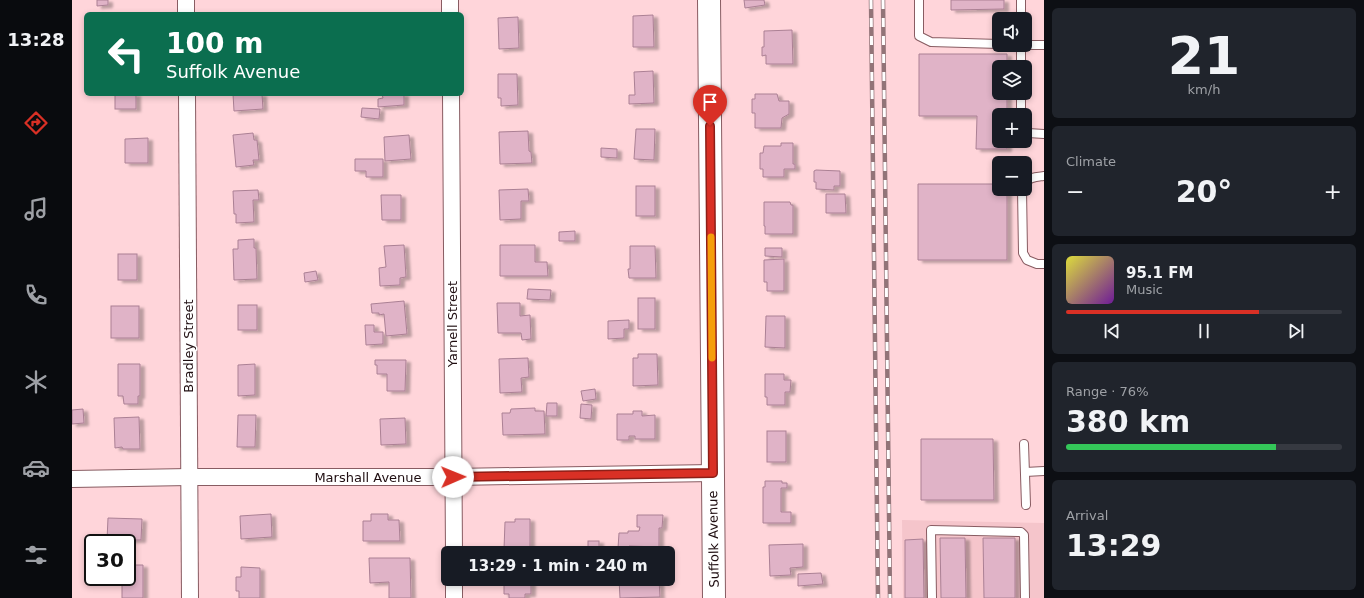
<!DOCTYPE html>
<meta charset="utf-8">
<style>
body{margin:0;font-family:"DejaVu Sans",sans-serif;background:#20242c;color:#f1f3f6;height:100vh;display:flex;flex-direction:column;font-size:15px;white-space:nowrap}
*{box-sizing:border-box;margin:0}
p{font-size:13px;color:#9ea1a6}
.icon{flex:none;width:22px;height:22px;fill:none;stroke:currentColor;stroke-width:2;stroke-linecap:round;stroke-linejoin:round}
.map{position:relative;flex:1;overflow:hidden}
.drawer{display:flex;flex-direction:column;gap:8px;padding:8px;background:#0d0f14;width:320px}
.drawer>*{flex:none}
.banner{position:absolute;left:12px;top:12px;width:380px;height:84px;border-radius:6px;box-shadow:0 2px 6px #0003;background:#0b6e4f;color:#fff;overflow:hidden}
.tools{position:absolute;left:920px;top:12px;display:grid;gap:8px}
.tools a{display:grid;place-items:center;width:40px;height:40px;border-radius:6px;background:#171b24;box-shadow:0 2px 6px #0003;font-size:20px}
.speed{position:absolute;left:12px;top:534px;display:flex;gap:8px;font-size:20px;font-weight:700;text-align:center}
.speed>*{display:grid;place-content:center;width:52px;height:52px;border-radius:50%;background:#171b24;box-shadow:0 2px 6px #0003;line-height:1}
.speed .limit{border:2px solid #111;border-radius:6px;background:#fff;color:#111}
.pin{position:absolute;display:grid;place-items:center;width:34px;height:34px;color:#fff;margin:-41px -17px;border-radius:50% 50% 50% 0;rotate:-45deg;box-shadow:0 0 4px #0007}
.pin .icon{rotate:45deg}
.me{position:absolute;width:44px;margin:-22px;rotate:89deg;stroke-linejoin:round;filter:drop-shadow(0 0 3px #0008)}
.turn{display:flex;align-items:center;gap:14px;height:84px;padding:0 16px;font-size:18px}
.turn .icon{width:52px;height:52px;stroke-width:2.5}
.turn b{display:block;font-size:28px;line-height:34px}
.big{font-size:30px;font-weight:700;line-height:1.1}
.drawer .card{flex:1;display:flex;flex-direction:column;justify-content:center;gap:6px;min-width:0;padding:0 14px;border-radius:6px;background:#20242c}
.drawer .dial{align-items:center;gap:0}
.dial b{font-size:52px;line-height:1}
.song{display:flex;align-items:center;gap:12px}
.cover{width:48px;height:48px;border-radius:6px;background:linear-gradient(135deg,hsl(60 70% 55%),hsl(280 70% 35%))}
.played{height:4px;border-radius:2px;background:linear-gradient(90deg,#d93025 70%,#363941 70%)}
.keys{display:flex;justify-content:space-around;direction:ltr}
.heat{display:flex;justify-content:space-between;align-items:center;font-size:22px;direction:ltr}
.charge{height:6px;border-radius:3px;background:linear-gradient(90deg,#34c759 76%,#363941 0)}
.trip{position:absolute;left:369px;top:546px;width:234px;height:40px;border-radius:6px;background:#171b24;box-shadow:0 2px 6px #0003;font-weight:700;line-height:40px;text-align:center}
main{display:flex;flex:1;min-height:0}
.tab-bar{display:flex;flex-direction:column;width:72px;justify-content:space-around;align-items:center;background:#090b0e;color:#9ea1a6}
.tab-bar .icon{width:28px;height:28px}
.tab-bar .selected{color:#d93025}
.tab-bar b{font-size:18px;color:#f1f3f6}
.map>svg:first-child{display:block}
.built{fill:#f5c5cb}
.building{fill:#e0b3c7;stroke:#ab8094;filter:url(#shadow)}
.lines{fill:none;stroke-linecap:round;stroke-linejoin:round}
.lane-casing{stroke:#885c62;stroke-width:10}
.street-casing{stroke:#885c62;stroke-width:18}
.secondary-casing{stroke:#885c62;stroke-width:24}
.lane{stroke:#fff;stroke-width:8}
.street{stroke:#fff;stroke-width:16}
.secondary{stroke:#fff;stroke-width:22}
.rail-casing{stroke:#927478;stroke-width:4.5}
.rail{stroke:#fff;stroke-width:3;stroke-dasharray:9;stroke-linecap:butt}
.route-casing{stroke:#8d1f18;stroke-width:10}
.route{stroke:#d93025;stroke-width:7}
.slow{stroke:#f59e0b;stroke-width:7}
.labels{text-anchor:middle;stroke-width:3;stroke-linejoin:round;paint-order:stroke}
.street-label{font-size:13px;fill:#1f0e11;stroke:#fff}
</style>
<main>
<nav class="tab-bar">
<b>13:28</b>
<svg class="icon selected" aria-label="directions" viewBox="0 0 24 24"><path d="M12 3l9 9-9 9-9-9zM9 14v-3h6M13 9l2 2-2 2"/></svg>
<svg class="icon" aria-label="music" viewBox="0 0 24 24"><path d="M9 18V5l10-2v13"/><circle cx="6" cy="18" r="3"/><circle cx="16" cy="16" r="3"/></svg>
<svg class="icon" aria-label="phone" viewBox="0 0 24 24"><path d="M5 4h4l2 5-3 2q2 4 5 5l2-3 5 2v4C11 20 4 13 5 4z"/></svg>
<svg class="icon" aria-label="climate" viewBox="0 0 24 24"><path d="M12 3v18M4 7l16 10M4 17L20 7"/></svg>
<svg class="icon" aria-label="car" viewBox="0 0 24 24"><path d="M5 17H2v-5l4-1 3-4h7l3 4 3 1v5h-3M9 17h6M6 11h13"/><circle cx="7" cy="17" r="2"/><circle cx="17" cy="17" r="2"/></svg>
<svg class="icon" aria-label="filters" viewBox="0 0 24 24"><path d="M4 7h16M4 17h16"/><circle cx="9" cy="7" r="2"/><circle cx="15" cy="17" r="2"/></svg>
</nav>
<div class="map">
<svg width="972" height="598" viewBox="0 0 972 598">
<defs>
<filter id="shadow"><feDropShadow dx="4.5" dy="2.5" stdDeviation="1" flood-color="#0004"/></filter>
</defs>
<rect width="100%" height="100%" fill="#ffd5da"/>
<path class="built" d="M830,520L972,523V598H831Z"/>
<g class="building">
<path d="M25,0H36V5L25,6Z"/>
<path d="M672,0H692L693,5L673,8Z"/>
<path d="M879,0H932V9L879,10Z"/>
<path d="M581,15L582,47H561V16Z"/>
<path d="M446,17L447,48L427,49L426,18Z"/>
<path d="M720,30L721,64H694V55L690,56V47H692V31Z"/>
<path d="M847,54H935V67H927V93H935V115H927V141H935V149H904L905,116H847Z"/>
<path d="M581,71L582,103L557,104V95H563L562,72Z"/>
<path d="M426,74H445L446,105L429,106V98H426Z"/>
<rect x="43" y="94" width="21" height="15"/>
<path d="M161,94H190L191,109L162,111Z"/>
<path d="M310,94H332V105L306,107V99L311,98Z"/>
<path d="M683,94H705L707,101H717V114L710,118L709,128H683V113H680V99H683Z"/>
<path d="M290,108L308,109L307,119L289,117Z"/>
<path d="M564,129H583L582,160L562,159Z"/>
<path d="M456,131L457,151L459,152L460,163L428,164L427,132Z"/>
<path d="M181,133L182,140H185L187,160H181L182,165L164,167L161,135Z"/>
<path d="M337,135L339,159L313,161L312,137Z"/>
<path d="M76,138V163H53V139Z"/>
<path d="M709,143H721V164H723V169H712V177H691V169H688V153H691L692,146H709Z"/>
<path d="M529,148L545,149V158L529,157Z"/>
<path d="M283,159H311V177H294V171H283Z"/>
<path d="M744,170L768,171V186H762V190L744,189V182H742V171Z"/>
<path d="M846,184H927V189H935V260H846Z"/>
<rect x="564" y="186" width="19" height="30"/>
<path d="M456,189L457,201H449V219L428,220L427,190Z"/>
<path d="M186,190L187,200H181L182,222L164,223V214H162L161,191Z"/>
<path d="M754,194H773L774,213H754Z"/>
<path d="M309,195H329V220H310Z"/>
<path d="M692,202H718L719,205H721V234H693V226H692Z"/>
<path d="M503,231V241H487V232Z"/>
<path d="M182,239V248H184L185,279L162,280L161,249H166V240Z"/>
<path d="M332,245L334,277L328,278V285L308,286L307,268L314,267L312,246Z"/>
<path d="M428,245H463V262H475L476,276H428Z"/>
<path d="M558,246H583L584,278H557L556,269H558Z"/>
<path d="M693,248H710V257L693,256Z"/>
<rect x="46" y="254" width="19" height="26"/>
<path d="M712,259V291H695V282H692V260Z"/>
<path d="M244,271L246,280L233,282L232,273Z"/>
<path d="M456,289L479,290L478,300L455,299Z"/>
<rect x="566" y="298" width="17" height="31"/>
<path d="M332,301L335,334L314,336L312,314L307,315V313H300L299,304Z"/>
<path d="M425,303H448V316L458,315L459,339L450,340L449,333H426Z"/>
<rect x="166" y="305" width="19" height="25"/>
<rect x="39" y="306" width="28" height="32"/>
<path d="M694,316H713V348L693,347Z"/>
<path d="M557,320V329H552V338L536,339V321Z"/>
<path d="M293,325H302V332H311V344L294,345Z"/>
<path d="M566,354H585L586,385L561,386V358H566Z"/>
<path d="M456,358L457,377L449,378L450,392L428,393L427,359Z"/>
<path d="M303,360H334L333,391H315V374H305V365H303Z"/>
<path d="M46,364H68V396H66V404H52L51,396H46Z"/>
<path d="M183,364V395L166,396V365Z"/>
<path d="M693,374H712V380H719L718,392H713V405H695V397H693Z"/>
<path d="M523,389L524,399L511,401L509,391Z"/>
<path d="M475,403H485V416H474Z"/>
<path d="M509,404L520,405L519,419L508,418Z"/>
<path d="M463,408V411H472L473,434L431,435L430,413H438L439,409Z"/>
<path d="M11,409L12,423L0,424V410Z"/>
<path d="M561,411H570V416L583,415V439H563V436H557V440H545V414H561Z"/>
<path d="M166,415H184L183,447H165Z"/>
<path d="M67,417L68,449H51L50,447L43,448L42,418Z"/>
<path d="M333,418L334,444L309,445L308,419Z"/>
<rect x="695" y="431" width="19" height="31"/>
<path d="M849,439H921L922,500H849Z"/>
<path d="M693,481H710V483H715V488H709V512H719V523H691V487H693Z"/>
<path d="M199,514L200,537L169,539L168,516Z"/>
<path d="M299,514H316V520H327L328,541H291V521H299Z"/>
<path d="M565,515H591L590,528H587V547L557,546V548H546L547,533H556V531H567L568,527H565Z"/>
<path d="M36,518L70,519L69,540H35Z"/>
<path d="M443,519H458V549H432L433,522H443Z"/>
<path d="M868,538H893L894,598H869Z"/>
<path d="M911,538H943V598H912Z"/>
<path d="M851,539L852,598H833V540Z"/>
<rect x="516" y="541" width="11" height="10"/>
<path d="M731,544V567L718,568L719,575L698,576L697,545Z"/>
<path d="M297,558H338L339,598H317V582L298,583Z"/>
<path d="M55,565H71V598H50V577H55Z"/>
<path d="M169,567L188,568V598H167V591H164V577H169Z"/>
<path d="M749,573L751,584L726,586V574Z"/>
<path d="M432,579H459V594H453V598H437V594H432Z"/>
<path d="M547,579H587L588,597L548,598Z"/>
</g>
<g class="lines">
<defs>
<g id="lane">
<path d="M847,0V36L859,42L927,44"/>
<path d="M949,0V19"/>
<path d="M946,45H972"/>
<path d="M949,45V67"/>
<path d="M949,93V115"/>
<path d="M953,132L956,133L972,134"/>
<path d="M953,183C957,177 965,177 972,176"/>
<path d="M950,189L951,253L955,260L965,264H972"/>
<path d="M952,444L954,505"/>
<path d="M953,472L972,471"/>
<path d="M860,598L859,530L949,532L952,535L953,598"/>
</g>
<g id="street">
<path d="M114,0V14"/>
<path d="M378,0V14"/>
<path d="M115,94L118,598"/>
<path d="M379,94L382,553"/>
<path d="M0,479L117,477H381L641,473"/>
<path d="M382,579V598"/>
</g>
<path id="secondary" d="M637,0L642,598"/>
</defs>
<use href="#lane" class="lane-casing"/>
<use href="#street" class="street-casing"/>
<use href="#secondary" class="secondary-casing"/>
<use href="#lane" class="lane"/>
<use href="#street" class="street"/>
<use href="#secondary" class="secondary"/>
<defs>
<g id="rail">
<path d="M799,0L806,598"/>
<path d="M811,0L818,598"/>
</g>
</defs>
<use href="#rail" class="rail-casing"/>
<use href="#rail" class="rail"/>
</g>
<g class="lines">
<defs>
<path id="route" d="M381,477L641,473L638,126"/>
</defs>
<use href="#route" class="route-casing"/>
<use href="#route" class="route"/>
<path class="slow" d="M639,237L640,358"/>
</g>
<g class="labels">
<g class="street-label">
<text transform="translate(380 324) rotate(-90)" y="5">Yarnell Street</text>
<text transform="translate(116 346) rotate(-90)" y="5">Bradley Street</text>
<text x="296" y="482">Marshall Avenue</text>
<text transform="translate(641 539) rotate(-91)" y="5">Suffolk Avenue</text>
</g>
</g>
</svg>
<div class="tools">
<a><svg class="icon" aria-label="sound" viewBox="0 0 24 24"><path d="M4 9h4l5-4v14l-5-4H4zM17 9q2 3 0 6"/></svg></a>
<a><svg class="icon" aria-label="layers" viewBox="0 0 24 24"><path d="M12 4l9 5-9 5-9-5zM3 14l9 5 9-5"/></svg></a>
<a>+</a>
<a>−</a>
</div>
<div class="speed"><div class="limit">30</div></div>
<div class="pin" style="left:638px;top:126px;background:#d93025"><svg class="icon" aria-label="arrive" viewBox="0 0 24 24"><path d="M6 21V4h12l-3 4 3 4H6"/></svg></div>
<svg class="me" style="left:381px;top:477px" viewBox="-20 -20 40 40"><circle r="19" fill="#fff"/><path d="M0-13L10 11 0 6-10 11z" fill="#d93025"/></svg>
<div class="trip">13:29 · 1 min · 240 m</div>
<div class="banner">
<div class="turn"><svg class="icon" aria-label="left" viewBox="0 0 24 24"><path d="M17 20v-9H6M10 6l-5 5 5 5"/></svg><div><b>100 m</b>Suffolk Avenue</div></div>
</div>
</div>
<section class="drawer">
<div class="card dial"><b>21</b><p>km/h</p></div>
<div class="card"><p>Climate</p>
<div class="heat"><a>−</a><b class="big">20°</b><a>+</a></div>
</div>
<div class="card">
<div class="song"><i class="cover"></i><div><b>95.1 FM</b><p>Music</p></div></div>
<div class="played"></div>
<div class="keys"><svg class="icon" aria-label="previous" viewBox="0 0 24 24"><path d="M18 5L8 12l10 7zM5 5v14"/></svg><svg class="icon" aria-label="pause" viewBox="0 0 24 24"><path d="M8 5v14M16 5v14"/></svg><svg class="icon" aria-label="next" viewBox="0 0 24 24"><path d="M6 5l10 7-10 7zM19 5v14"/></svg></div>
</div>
<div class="card"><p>Range · 76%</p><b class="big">380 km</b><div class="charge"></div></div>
<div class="card"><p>Arrival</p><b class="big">13:29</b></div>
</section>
</main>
